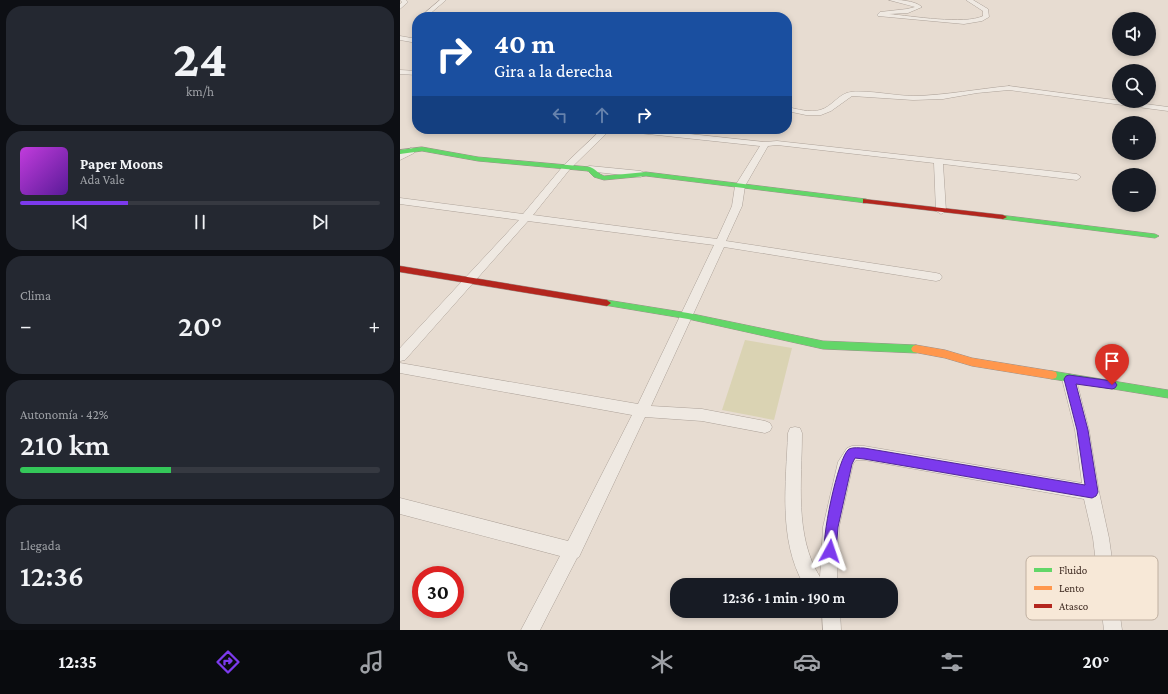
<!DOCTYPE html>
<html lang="es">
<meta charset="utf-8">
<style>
body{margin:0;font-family:"Crimson Pro",serif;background:#242831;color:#f1f3f6;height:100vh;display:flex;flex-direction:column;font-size:15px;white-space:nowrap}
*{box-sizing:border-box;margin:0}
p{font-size:13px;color:#9ea1a6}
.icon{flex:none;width:22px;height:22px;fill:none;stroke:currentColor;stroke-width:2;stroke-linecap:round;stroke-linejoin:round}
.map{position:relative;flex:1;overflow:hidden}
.drawer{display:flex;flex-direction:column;gap:6px;padding:6px;background:#0d0f14;width:400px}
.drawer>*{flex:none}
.banner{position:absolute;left:12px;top:12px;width:380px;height:122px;border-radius:16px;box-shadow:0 2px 6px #0003;background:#1a4fa0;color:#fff;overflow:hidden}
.controls{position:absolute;left:712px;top:12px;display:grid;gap:8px}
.controls a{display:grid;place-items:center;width:44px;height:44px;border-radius:50%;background:#171b24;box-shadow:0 2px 6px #0003;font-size:20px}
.speed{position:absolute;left:12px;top:566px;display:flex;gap:8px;font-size:20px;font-weight:700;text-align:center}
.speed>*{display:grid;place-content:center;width:52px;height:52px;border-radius:50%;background:#171b24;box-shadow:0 2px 6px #0003;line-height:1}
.speed .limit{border:6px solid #d22;background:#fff;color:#111}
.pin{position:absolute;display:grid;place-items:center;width:34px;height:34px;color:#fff;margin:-41px -17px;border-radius:50% 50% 50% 0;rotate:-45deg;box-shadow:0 0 4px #0007}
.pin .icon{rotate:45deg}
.me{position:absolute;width:44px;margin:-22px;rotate:5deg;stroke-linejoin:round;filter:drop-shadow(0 0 3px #0008)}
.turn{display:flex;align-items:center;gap:14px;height:84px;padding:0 16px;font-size:18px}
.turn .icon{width:52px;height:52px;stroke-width:2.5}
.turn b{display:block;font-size:28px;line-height:34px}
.lanes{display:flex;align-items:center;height:38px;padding:0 16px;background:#0003;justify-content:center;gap:20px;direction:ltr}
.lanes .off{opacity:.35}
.big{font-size:30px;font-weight:600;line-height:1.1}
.drawer .tile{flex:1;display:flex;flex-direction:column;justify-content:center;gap:6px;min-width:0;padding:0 14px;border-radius:16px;background:#242831}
.drawer .dial{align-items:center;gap:0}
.dial b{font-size:52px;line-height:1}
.song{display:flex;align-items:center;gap:12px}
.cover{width:48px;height:48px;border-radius:6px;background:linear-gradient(135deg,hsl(290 70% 55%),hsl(270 70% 35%))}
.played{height:4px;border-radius:2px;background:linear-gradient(90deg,#7c3aed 30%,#363941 30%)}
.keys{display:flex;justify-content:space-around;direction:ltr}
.heat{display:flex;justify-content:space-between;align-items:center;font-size:22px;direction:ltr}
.charge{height:6px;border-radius:3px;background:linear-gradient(90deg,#34c759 42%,#363941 0)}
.trip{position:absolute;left:270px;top:578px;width:228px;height:40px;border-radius:16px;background:#171b24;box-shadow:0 2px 6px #0003;font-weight:600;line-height:40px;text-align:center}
.tabs{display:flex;height:64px;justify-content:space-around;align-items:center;background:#090b0e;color:#9ea1a6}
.tabs .icon{width:28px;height:28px}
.tabs .on{color:#7c3aed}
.tabs b{font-size:18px;color:#f1f3f6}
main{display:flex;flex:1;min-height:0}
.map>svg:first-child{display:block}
.green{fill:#dad3b3}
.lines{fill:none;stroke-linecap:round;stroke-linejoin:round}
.street-casing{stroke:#ada299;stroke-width:1}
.fast-casing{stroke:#9c918a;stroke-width:1}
.slow-casing{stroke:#9c918a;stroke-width:1}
.jam-casing{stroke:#9c918a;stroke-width:1}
.street{fill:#efe9e2;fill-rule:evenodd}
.fast{fill:#63d668;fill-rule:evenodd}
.slow{fill:#ff974d;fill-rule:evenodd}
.jam{fill:#b3261e;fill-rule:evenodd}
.route{fill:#7c3aed;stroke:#51269a}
.key{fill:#f7e8d7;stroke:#bfafa0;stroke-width:1}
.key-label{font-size:11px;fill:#3d2920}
</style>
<main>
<section class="drawer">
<div class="tile dial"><b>24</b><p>km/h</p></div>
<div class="tile">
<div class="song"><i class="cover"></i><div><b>Paper Moons</b><p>Ada Vale</p></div></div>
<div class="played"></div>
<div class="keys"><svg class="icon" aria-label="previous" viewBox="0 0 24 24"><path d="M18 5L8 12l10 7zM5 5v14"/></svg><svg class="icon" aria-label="pause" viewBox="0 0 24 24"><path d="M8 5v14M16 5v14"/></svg><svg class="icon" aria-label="next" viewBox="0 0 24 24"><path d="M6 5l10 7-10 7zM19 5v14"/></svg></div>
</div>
<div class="tile"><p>Clima</p>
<div class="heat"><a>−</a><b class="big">20°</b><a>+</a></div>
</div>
<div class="tile"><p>Autonomía · 42%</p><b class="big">210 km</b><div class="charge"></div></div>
<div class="tile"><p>Llegada</p><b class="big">12:36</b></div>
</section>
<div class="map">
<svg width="768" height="630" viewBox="0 0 768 630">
<rect width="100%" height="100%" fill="#e7dcd1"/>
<path class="green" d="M345,340L392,348L374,420L322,410Z"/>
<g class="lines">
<defs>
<g id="street">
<path d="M0,0H6L8,2L0,9V4L2,2Z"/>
<path d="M40,0H46L32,12L34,17H28L26,12Z"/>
<path d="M489,0C499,0 514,0 522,7L508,13L489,14C511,16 565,25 583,16V11L566,0H573L588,9L589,17L582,21L564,24L478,16L477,15L480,12L507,9L515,7Z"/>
<path d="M0,36L17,39V43L0,40Z"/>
<path d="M0,70L17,71V75L0,74Z"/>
<path d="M609,86L768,107V111L609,90L577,93L543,99L513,100L452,96L431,111L421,115H406L387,111V107C397,109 410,113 420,110C432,107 439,93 451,92C472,90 494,96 515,96C547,95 578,89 609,86Z"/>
<path d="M202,129H211L170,169L133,215L317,239L332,206L335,186L360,146L220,131L216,129H243L365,142L377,141L677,174L681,177L677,180L543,164L546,211L541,214L536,211L534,163L377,145L368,146L345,186L342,206L326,241L536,273L540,274L542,277L540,280L536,281L324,247L251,406L302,409L365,421L370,423L372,427L370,431L365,433L302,421L245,417L179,557L177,558L140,630H121L160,556L0,514V498L168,541L232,415L0,373V363L238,404L314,245L128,221L5,360L0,361V348L119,220L0,204V198L123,214L164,165Z"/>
<path d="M11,148L14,149L15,151L14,153L0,160V154Z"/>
<path d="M190,166L241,171L245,174L241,177L187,171L186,169L187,167Z"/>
<path d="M669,374L674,375L676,379L689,430L699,492L709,538L722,630H704L693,538L684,499L464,460H456L453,464L439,527L437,585H404C378,540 386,483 388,433L390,428L395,427L400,428L402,433C402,480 394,536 420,577L423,527L438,462L447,448L452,446H464L682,483L675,430L662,379L664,375Z"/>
<path d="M422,611H440L441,630H423Z"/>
</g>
<g id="fast">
<path d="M22,147L78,157L190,167C196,169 198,174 204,176L246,172L466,199L470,201L466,203L246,176L204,180L194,177L188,171L78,161L22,151L0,154V150Z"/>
<path d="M600,215L755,234L759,236L755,238L603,219L599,217Z"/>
<path d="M207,300L288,313L423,341L516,345L519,346L521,349L519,352L516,353L423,349L288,319L204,305L203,303L204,301Z"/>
<path d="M652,371L768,390V398L652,379L648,378L647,375L648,372Z"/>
</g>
<path id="slow" d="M516,345L545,350L572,358L652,371L656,372L657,375L656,378L652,379L572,366L545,358L513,352L511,349L513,346Z"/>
<g id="jam">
<path d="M463,199L603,215L607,217L603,219L466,203H463Z"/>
<path d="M0,266L207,300L211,303L207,306L0,272Z"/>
</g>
</defs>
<use href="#street" class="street-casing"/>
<use href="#fast" class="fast-casing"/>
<use href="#slow" class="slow-casing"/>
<use href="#jam" class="jam-casing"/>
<use href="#street" class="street"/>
<use href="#fast" class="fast"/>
<use href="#slow" class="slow"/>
<use href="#jam" class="jam"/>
</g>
<path class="route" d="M669,375L712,381L715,382L717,385L715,388L712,389L676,384L688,430L698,492L696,496L692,498L464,459L455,458L452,464L438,527L436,551L434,556L430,558L425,556C420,543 438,456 449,449C453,447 460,448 464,448L685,485L677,430L664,379L666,376Z"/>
<rect x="626" y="556" width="132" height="64" rx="6" class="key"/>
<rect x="634" y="568" width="18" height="4" fill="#63d668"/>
<rect x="634" y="586" width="18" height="4" fill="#ff974d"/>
<rect x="634" y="604" width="18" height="4" fill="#b3261e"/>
<g class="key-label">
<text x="659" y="574">Fluido</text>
<text x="659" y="592">Lento</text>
<text x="659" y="610">Atasco</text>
</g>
</svg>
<div class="controls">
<a><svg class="icon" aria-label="sound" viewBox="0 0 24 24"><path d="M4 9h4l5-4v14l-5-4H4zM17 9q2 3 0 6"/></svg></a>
<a><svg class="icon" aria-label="search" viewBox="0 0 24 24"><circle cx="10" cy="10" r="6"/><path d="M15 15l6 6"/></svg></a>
<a>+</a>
<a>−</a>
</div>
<div class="speed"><div class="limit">30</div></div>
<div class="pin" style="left:712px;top:385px;background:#d93025"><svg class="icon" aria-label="arrive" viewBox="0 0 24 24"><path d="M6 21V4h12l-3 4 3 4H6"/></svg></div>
<svg class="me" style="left:430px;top:551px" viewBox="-20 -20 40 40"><path d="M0-17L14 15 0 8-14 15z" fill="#7c3aed" stroke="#fff" stroke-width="4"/></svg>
<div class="trip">12:36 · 1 min · 190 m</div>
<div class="banner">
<div class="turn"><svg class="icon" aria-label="right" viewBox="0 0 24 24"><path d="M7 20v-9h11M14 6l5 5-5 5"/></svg><div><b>40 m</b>Gira a la derecha</div></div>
<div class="lanes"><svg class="icon off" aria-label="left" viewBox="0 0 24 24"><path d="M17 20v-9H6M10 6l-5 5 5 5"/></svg><svg class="icon off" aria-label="ahead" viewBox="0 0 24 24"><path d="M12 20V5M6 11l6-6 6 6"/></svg><svg class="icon" aria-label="right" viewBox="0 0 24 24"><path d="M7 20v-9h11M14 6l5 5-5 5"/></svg></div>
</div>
</div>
</main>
<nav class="tabs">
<b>12:35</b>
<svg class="icon on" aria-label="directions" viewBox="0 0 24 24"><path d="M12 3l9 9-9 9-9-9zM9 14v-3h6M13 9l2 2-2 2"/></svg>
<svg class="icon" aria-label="music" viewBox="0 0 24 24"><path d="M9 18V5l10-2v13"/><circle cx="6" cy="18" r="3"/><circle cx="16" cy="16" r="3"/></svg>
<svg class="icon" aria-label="phone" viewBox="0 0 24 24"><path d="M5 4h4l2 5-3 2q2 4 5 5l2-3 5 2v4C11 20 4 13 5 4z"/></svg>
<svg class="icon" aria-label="climate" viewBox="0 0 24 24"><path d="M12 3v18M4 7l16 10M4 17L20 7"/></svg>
<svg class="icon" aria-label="car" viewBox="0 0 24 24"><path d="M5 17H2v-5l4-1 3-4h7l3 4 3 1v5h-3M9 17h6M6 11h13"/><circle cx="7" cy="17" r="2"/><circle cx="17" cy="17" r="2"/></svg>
<svg class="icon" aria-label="filters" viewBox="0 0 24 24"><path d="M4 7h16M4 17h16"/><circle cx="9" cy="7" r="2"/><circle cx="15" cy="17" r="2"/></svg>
<b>20°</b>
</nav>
